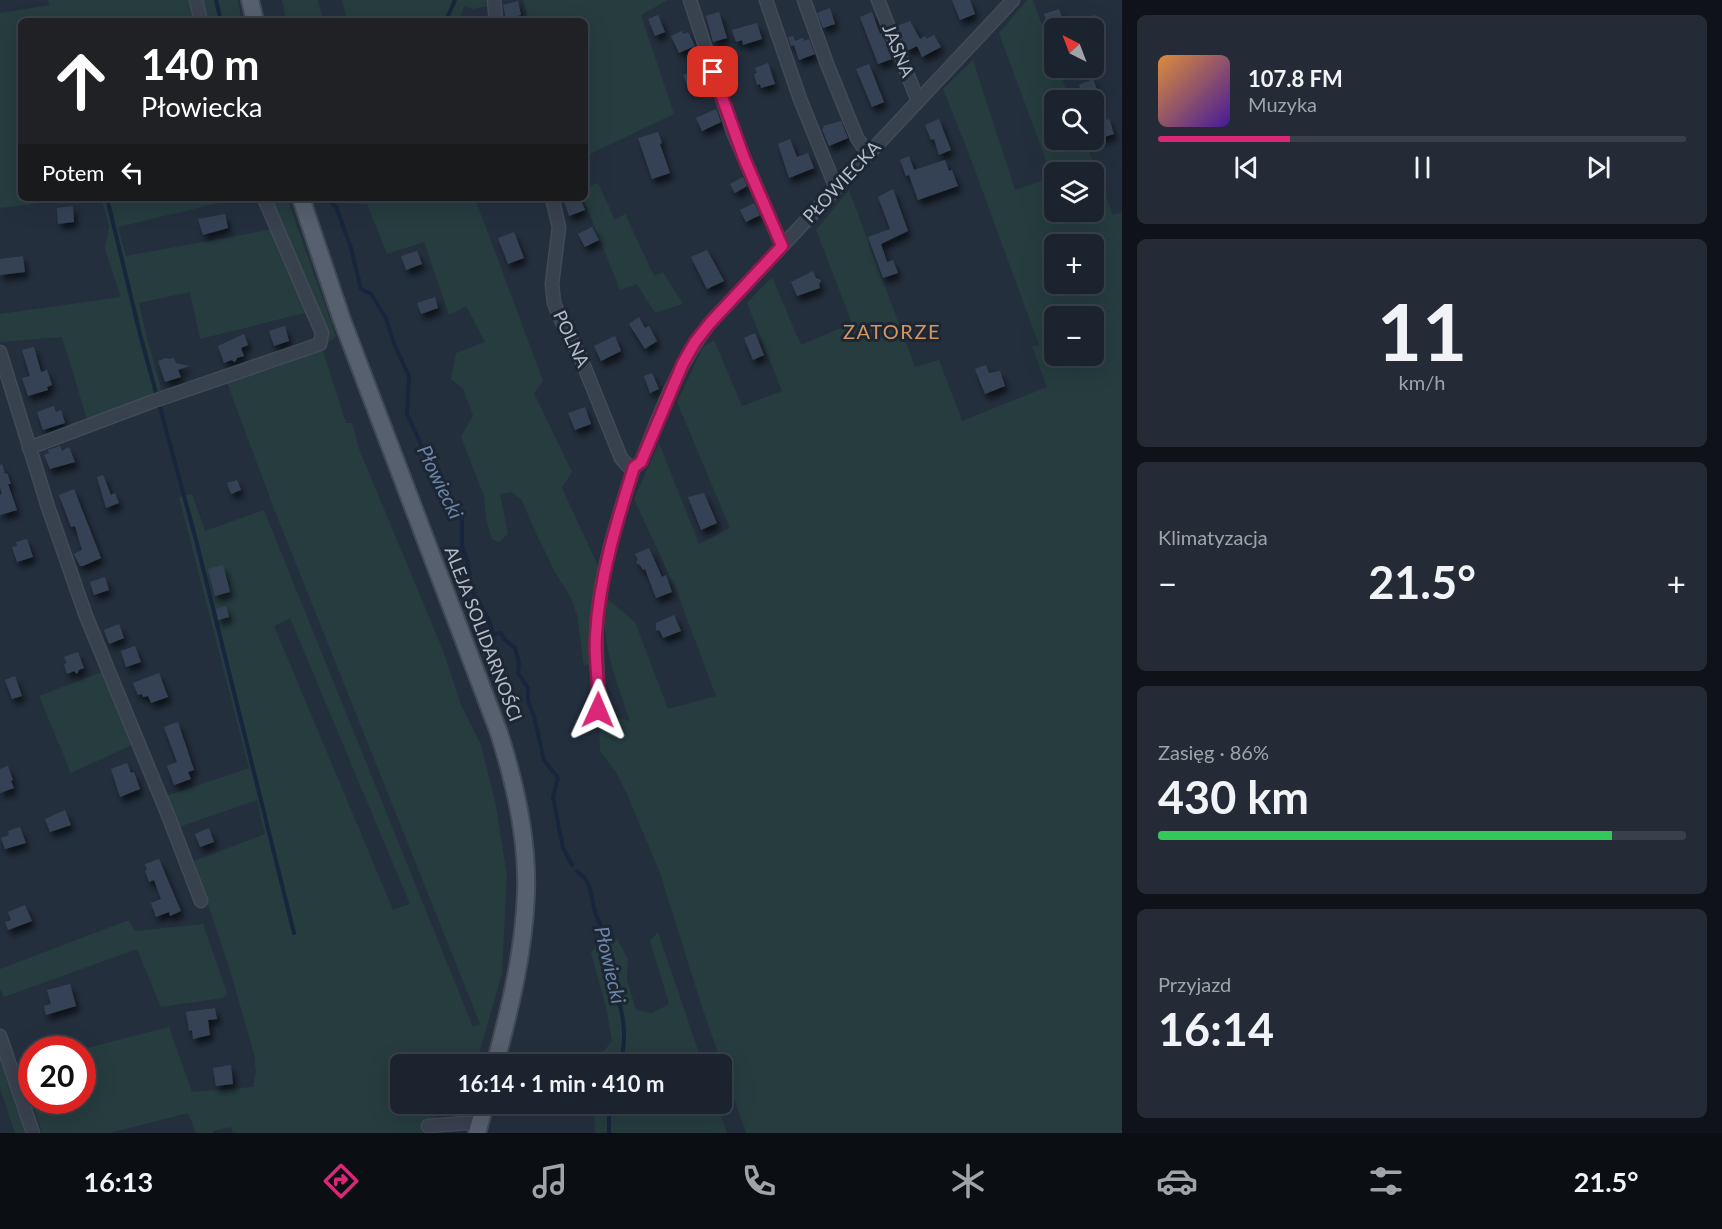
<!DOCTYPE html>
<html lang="pl">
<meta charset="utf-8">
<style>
body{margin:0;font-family:Lato,sans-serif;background:#242b36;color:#f1f3f6;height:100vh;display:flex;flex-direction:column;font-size:22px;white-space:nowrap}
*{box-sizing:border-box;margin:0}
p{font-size:20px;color:#a0a4aa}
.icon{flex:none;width:33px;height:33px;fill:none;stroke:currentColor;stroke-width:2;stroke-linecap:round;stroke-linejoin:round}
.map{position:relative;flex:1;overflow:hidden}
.panel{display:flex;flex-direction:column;gap:15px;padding:15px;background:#0f1319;width:600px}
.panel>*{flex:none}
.banner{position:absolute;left:18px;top:18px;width:570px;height:183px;border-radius:9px;box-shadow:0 6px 24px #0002,0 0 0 2px #39404a;background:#202124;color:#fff;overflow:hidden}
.needle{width:39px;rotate:318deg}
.tools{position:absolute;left:1044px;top:18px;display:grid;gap:12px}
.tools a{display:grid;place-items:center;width:60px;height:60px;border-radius:9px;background:#1b232e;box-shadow:0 6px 24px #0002,0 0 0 2px #39404a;font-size:30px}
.speed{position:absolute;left:18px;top:1036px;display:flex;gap:12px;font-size:30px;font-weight:700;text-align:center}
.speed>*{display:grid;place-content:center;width:78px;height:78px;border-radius:50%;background:#1b232e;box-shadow:0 6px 24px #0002,0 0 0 2px #39404a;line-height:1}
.speed .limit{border:9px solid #d22;background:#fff;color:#111}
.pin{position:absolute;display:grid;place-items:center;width:51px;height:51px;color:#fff;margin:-26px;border-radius:12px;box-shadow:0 3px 9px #0006}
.me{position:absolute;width:66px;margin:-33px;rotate:1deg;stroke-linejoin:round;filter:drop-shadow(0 0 4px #0008)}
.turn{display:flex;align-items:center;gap:21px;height:126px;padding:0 24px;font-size:27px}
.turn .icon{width:78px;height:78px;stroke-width:2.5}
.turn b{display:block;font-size:42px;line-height:51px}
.then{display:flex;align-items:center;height:57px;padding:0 24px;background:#0003;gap:12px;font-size:22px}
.big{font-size:45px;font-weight:700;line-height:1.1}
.panel .tile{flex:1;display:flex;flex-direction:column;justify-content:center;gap:9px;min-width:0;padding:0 21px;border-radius:9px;background:#242b36}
.panel .dial{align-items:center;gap:0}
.dial b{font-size:78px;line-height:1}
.song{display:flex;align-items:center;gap:18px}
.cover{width:72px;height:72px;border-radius:9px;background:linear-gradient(135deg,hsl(30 70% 55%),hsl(260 70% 35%))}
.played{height:6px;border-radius:3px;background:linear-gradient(90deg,#db2777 25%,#39404a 25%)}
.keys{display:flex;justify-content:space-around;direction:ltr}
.heat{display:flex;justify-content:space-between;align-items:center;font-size:33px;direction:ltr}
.charge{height:9px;border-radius:4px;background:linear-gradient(90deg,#34c759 86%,#39404a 0)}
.trip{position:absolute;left:390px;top:1054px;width:342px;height:60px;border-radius:9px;background:#1b232e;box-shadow:0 6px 24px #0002,0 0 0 2px #39404a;font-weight:700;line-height:60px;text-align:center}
.tab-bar{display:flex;height:96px;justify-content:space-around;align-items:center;background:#0b0e12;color:#a0a4aa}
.tab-bar .icon{width:42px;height:42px}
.tab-bar .selected{color:#db2777}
.tab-bar b{font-size:27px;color:#f1f3f6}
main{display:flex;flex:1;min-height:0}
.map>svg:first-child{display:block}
.green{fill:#263c3f;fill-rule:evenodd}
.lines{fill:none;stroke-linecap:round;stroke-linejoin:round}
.stream{stroke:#17263c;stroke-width:4}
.building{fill:#364354;filter:url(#shadow)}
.minor-casing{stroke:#414a57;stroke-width:15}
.major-casing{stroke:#414a57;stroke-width:20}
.minor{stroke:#38414e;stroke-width:12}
.major{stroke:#56606e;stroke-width:16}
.route-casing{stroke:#8e194d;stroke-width:15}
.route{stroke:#db2777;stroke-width:10}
.labels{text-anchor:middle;stroke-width:6;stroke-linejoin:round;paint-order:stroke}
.street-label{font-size:18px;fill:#b4bcc9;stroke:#1d2633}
.neighbourhood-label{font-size:20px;letter-spacing:1.5px;fill:#d59563;stroke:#1d2633}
.water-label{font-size:20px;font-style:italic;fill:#6d86a8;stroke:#1d2633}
</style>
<main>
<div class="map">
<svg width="1122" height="1133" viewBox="0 0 1122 1133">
<defs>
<filter id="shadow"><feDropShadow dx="3.5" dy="6" stdDeviation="3" flood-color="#0009"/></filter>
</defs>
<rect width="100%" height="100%" fill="#242f3e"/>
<g class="green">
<path d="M48,0H238L242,21H21V198H82L0,208V13L49,5Z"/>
<path d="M282,0H318L323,21H286Z"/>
<path d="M342,0H489L488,6L474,9L464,6L459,21H347Z"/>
<path d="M523,0H668L641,15L674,114L590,154L585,140V21H529Z"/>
<path d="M1027,0H1033L1054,58V68H1058L1070,100H1054V140H1085L1113,215L1122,212V1133H746L701,1004L660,873L627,794L616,772L600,751L599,723L610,715L630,721C616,679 600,642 605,597L635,622L668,709L716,696L677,592L634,499L659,443L699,544L730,528L677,402L703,347L714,340L742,406L782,391L747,303L772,277L801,345L852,323L816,230L849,190L915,367L939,360L962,421L1047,387L1032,346L1039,345L969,154L943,89L973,60L1015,190L1052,177L999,33ZM1054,172H1094V212H1054ZM1054,244H1094V284H1054ZM1054,316H1094V356H1054Z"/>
<path d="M598,183L615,220L625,214L654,276L663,272L683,304L655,313L637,284L620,290L583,198H585V187Z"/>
<path d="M101,198H240L118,227L126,256L279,228L271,198H287L336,336L322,348L346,423H352L359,449L442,648L461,705L481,745L496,806L507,876L502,973L476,1065H400V1104H465L438,1108L432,1133H233L231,1127L213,1131V1133H196L188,1113L110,1133H42L32,1101H82V1050H79L169,1027L192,1092L253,1087L256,1072L254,1054L232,977L194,861L265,834L257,800L179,827L166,796L249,768L179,497L192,494L205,531L264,510L473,1027L480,1024L276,514L226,380L316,340L309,312L200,339L190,292L139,303L147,338L163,396L88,423L62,337L0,342V314L121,297L105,249L109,226ZM290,618L410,904L393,910L274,626Z"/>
<path d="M332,198H475L543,381L534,393L572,472L562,488L598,566L593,663L584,666L577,615L571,598L555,572L536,533L521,499L511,492L500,494L508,534L499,542L492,539L486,519L484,496L461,437L473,415L463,389L451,379L456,353L485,342L466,306L449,315L424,242L387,254L367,204L337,203Z"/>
<path d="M104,671L134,744L71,773L39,696Z"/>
<path d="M129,920L135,931L203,924L227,993L223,998L161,1007L137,949L4,997L0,989V969Z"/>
<path d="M658,932L703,1065H597L598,1058L612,1041L607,1011L591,953L599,942L617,939L628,959L627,980L636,1010L652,1013L669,1004L650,941Z"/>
<path d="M0,1057L25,1133H15L0,1088Z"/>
<path d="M593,1104H717L727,1133H595Z"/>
</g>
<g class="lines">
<g class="stream">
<path d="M216,0L221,21"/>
<path d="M446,21L455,0"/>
<path d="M107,198L140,334L196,540L294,933"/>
<path d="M326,198L336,207L351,248L361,289L371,294L386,318L394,344L409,376L407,414L440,486L455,512L462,519V546L468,564L471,589L489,620L493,634L501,633L504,639L515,648L519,663L518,673L528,688V701L534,716L544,760L558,778L553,797L563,848L572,865"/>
<path d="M577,871C593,883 590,894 595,912C597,919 602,926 604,933C607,945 608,958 611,970C619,1002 631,1032 619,1065"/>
<path d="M609,1104V1133"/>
</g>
</g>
<g class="building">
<path d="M952,0H970L975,14L960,20Z"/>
<path d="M518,1L521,15L506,19L503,5Z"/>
<path d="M830,8L835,24L823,28L817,13Z"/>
<path d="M1059,9L1065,25L1095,15L1100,28H1049L1044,14Z"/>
<path d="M719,12L727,38L713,42L706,16Z"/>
<path d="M872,12L880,34L882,33L892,59L878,64L860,17Z"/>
<path d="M658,15L665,32L655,36L648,19Z"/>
<path d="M910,21L920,39L925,36L926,39L934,35L941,47L922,57L917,46L907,51L897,26Z"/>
<path d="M757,23L762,39L743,45L742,40L736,42L732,30Z"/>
<path d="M682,31L683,34L688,32L695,46L679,53L671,36Z"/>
<path d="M793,36L795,41L803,38L804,41L809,39L815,54L799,60L794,45L791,46L788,37Z"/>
<path d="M768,63L775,84L761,88L760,84L757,85L754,74L757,73L755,68Z"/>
<path d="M869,64L884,102L872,107L856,69Z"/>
<path d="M695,70L701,84L689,90L683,75Z"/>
<path d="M1093,79L1101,100H1085L1079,85Z"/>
<path d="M716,109L721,122L702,131L696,118Z"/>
<path d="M939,119L951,150L939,155L934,139L931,140L925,125Z"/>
<path d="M1109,119L1114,134L1098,139L1094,125Z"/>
<path d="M841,121L848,138L829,146L822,129L824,128L823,126Z"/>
<path d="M658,132L662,143L660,144L670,173L652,179L638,138Z"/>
<path d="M790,139L797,157L808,153L814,168L789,178L778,144Z"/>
<path d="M909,156L914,170L945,160L949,171L952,170L958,186L918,200L909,175L906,176L900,160Z"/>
<path d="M743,177L747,186L735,193L730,184Z"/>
<path d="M893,189L908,231L881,244L887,262L893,260L898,273L883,278L868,237L890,229L878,197Z"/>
<path d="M573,198H580L585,210L569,216L564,201Z"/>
<path d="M754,203L760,215L746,222L740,210Z"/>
<path d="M73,206L74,222L58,224L57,208Z"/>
<path d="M225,214L228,228L203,235L198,219Z"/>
<path d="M592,227L599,240L585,247L578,234Z"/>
<path d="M514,232L524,258L508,264L498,238Z"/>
<path d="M707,250L724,281L707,289L691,257Z"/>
<path d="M417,251L422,264L406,270L401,256Z"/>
<path d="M23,256L25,272L0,275V259Z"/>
<path d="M813,271L816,278L821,280L819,285L820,288L797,296L791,282Z"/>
<path d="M435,297L438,308L421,314L417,303Z"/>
<path d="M639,317L645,328L649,326L657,341L645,349L629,324Z"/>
<path d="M285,326L289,341L274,346L269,331Z"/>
<path d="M755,333L764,355L753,360L744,338Z"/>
<path d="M244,334L248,345L241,348L244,356L237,358L235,362L231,360L224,363L218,346Z"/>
<path d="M615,336L621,351L601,361L594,346Z"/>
<path d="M34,347L41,372L47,370L52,385L47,387L48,390L28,396L22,378L30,376L22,350Z"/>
<path d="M166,358L169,359L174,358L176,363L189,366L178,370L181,377L165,382L158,361Z"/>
<path d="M986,365L989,373L1000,371L1005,386L985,394L975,369Z"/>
<path d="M652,373L659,389L650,393L644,376Z"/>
<path d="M54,406L56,412L61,410L65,423L43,430L37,412Z"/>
<path d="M585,407L591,424L575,430L568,413Z"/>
<path d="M60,446L62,451L69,447L75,462L50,469L44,455L49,453L48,450Z"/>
<path d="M2,464L5,474L7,473L11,484H8L17,510L0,515V495L2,494L0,487V465Z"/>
<path d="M103,475L111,495L115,493L119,503L106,508L97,477Z"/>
<path d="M237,480L241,490L231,494L227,483Z"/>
<path d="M74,489L101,558L83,566H80L74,554L82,550L75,526L71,527L59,495Z"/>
<path d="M704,493L717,523L701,530L688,497Z"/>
<path d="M27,539L33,557L17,562L12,547L17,546L16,542Z"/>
<path d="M649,548L662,577L666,575L672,592L656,598L645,569L643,570L640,565L636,563L638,559L635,554Z"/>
<path d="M223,565L230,592L215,596L208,569Z"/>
<path d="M105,577L109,590L94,595L90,582Z"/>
<path d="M226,606L229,617L218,620L216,609Z"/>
<path d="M674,615L681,631L663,638L660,631L656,630V623Z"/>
<path d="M119,624L124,638L109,644L104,630Z"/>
<path d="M135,646L141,662L126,667L121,651Z"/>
<path d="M78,652L84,668L79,670L77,674L74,671L67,674L64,664L67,663L64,657Z"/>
<path d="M159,673L168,697L151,703L148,696L143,697L142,694L138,695L133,683Z"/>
<path d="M15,676L22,696L12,699L5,680Z"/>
<path d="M178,722L194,770L188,772L191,779L174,785L167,766L177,762L164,727Z"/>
<path d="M127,763L131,773L134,772L140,789L120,797L111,769Z"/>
<path d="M8,766L13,780L11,781L14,788L0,793V769Z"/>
<path d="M65,810L71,825L50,832L45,819Z"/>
<path d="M20,827L26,843L5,849L1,838L9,835L8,831Z"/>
<path d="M209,828L214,842L200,847L195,834Z"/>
<path d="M159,859L181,911L170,916L169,912L156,917L151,903L161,899L154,880L149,882L145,871L147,870L145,864Z"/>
<path d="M25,905L32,921L8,930L5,922L11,920L8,912Z"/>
<path d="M70,984L76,1006L46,1015L44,1006L51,1004L47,990Z"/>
<path d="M215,1008L217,1019L208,1020L210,1035L193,1039L192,1030L189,1031L186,1012Z"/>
<path d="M231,1065L233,1084L216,1086L213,1068Z"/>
</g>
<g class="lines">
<defs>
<g id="minor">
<path d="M196,0L201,21"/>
<path d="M494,0L496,21"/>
<path d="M690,0L733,132L782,246"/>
<path d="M766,0L800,99L836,188"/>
<path d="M804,0L827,64L857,138L868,154"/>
<path d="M878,0L918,101"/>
<path d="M552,198L559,227L552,284L554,303L561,320L580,356L621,458L627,465L634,467"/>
<path d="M0,352L48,507L86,616L168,815L201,901"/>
<path d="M29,448L151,402L320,344L322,333L264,198"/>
<path d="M634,467L641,462C660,413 678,364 710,323L1013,0"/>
<path d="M598,709C600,680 594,651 597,621C601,569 618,517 634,467"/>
<path d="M0,1036L33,1133"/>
<path d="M428,1126L480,1122"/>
</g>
<g id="major">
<path d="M250,0L255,21"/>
<path d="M301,198L342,320L498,730C515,782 528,837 526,893C524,952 510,1008 495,1065"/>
<path d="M477,1133L485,1104"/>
</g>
</defs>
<use href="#minor" class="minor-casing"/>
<use href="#major" class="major-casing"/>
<use href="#minor" class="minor"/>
<use href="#major" class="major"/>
</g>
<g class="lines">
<defs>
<path id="route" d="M598,710C600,685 594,660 596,635C599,578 617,521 634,467L641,462L683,363L695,342L710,323L782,246L744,158L713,72"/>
</defs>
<use href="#route" class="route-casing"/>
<use href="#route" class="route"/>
</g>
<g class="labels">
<g class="street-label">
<text transform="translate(898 51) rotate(68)" y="6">JASNA</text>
<text transform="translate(842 182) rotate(-47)" y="6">PŁOWIECKA</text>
<text transform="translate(571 339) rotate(65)" y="6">POLNA</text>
<text transform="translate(483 634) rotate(69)" y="6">ALEJA SOLIDARNOŚCI</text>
</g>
<g class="neighbourhood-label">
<text x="892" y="339">ZATORZE</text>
</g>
<g class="water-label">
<text transform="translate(440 482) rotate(64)" y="7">Płowiecki</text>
<text transform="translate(610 965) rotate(77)" y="7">Płowiecki</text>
</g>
</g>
</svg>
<div class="tools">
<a><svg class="needle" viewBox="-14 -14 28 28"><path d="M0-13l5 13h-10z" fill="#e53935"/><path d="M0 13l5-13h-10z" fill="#a0a4aa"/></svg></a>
<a><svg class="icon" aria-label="search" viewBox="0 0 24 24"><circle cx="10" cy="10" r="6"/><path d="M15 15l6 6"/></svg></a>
<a><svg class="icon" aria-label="layers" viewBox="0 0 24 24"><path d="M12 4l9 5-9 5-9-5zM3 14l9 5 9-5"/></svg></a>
<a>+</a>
<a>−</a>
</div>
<div class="speed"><div class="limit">20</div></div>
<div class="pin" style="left:713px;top:72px;background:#d93025"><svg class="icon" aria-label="arrive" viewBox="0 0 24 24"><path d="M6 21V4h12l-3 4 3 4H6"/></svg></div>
<svg class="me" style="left:598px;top:710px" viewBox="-20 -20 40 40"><path d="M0-17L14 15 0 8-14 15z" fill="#db2777" stroke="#fff" stroke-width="4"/></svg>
<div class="trip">16:14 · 1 min · 410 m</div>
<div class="banner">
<div class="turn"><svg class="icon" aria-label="ahead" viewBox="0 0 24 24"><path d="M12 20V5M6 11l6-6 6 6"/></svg><div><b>140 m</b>Płowiecka</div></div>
<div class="then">Potem<svg class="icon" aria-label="left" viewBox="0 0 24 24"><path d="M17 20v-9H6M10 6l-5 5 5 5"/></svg></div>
</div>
</div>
<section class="panel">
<div class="tile">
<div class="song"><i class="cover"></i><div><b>107.8 FM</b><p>Muzyka</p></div></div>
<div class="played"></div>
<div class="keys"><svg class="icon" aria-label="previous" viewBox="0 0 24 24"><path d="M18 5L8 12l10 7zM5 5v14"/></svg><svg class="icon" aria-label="pause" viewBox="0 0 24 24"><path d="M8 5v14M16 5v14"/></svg><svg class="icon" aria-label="next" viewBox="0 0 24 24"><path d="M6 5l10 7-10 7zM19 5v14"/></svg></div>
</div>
<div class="tile dial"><b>11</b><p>km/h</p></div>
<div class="tile"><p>Klimatyzacja</p>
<div class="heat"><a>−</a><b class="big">21.5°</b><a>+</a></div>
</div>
<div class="tile"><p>Zasięg · 86%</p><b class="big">430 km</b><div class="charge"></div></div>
<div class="tile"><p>Przyjazd</p><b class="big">16:14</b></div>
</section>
</main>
<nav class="tab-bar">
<b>16:13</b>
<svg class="icon selected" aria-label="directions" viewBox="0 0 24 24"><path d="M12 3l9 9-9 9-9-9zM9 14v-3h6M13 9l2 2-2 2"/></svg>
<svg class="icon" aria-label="music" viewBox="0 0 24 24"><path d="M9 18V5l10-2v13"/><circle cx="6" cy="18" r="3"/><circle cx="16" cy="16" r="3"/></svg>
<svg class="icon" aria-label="phone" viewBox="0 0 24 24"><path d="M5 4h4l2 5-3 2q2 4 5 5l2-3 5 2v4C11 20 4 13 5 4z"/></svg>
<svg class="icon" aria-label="climate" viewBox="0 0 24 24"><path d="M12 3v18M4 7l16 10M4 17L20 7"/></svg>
<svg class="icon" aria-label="car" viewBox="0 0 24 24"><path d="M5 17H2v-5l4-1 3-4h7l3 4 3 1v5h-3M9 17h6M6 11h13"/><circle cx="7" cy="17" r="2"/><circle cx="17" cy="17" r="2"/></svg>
<svg class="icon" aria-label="filters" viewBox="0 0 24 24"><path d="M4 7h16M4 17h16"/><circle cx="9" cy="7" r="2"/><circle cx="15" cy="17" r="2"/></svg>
<b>21.5°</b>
</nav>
